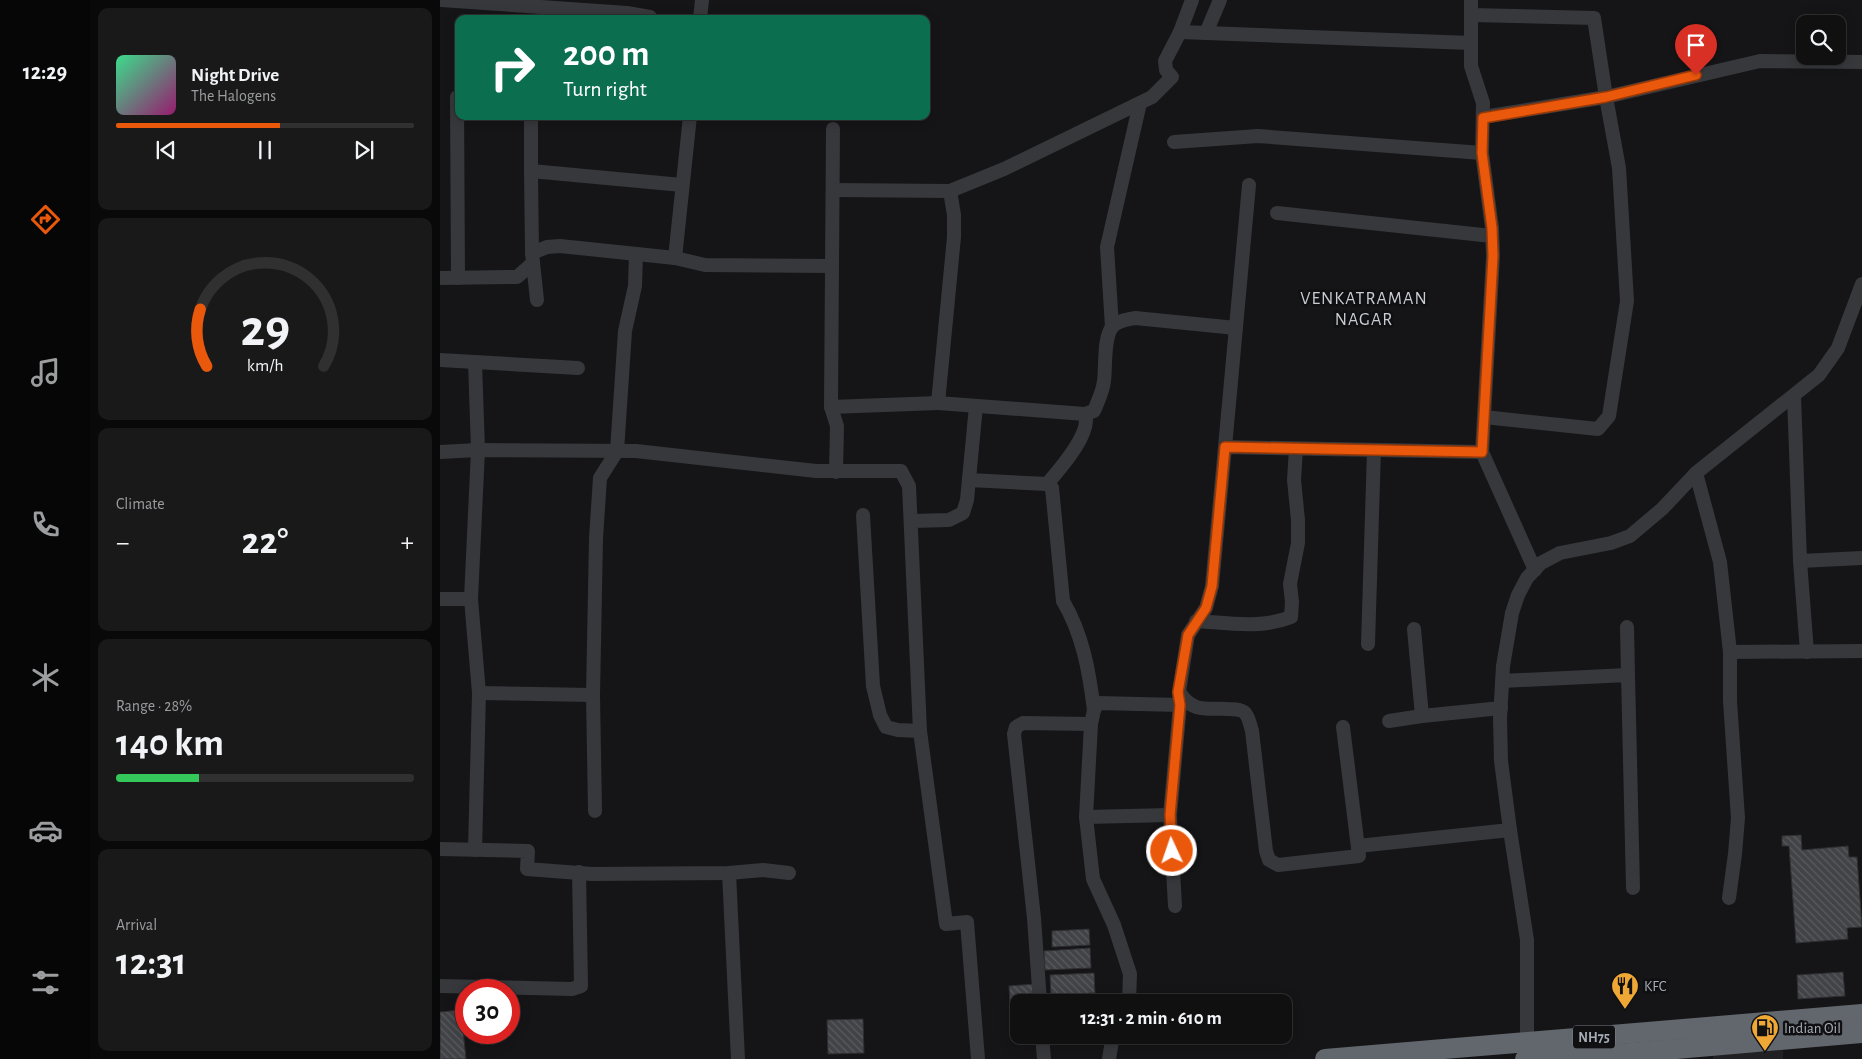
<!DOCTYPE html>
<meta charset="utf-8">
<style>
body{margin:0;font-family:"Alegreya Sans",sans-serif;background:#19191a;color:#f1f3f6;height:100vh;display:flex;flex-direction:column;font-size:19px;white-space:nowrap}
*{box-sizing:border-box;margin:0}
p{font-size:16px;color:#9c9d9f}
.icon{flex:none;width:28px;height:28px;fill:none;stroke:currentColor;stroke-width:2;stroke-linecap:round;stroke-linejoin:round}
.map{position:relative;flex:1;overflow:hidden}
.panel{display:flex;flex-direction:column;gap:8px;padding:8px;background:#090909;width:350px}
.panel>*{flex:none}
.top-card{position:absolute;left:15px;top:15px;width:475px;height:105px;border-radius:10px;box-shadow:0 2px 12px #0003,0 0 0 1px #303031;background:#0b6e4f;color:#fff;overflow:hidden}
.controls{position:absolute;left:1356px;top:15px;display:grid;gap:10px}
.controls a{display:grid;place-items:center;width:50px;height:50px;border-radius:10px;background:#101011;box-shadow:0 2px 12px #0003,0 0 0 1px #303031;font-size:25px}
.speed{position:absolute;left:15px;top:979px;display:flex;gap:10px;font-size:25px;font-weight:700;text-align:center}
.speed>*{display:grid;place-content:center;width:65px;height:65px;border-radius:50%;background:#101011;box-shadow:0 2px 12px #0003,0 0 0 1px #303031;line-height:1}
.speed .limit{border:8px solid #d22;background:#fff;color:#111}
.pin{position:absolute;display:grid;place-items:center;width:42px;height:42px;color:#fff;margin:-51px -21px;border-radius:50% 50% 50% 0;rotate:-45deg;box-shadow:0 0 5px #0007}
.pin .icon{rotate:45deg}
.me{position:absolute;width:55px;margin:-28px;rotate:357deg;stroke-linejoin:round;filter:drop-shadow(0 0 4px #0008)}
.turn{display:flex;align-items:center;gap:18px;height:105px;padding:0 25px;font-size:22px}
.turn .icon{width:65px;height:65px;stroke-width:2.5}
.turn b{display:block;font-size:35px;line-height:42px}
.big{font-size:38px;font-weight:700;line-height:1.1}
.panel .tile{flex:1;display:flex;flex-direction:column;justify-content:center;gap:8px;min-width:0;padding:0 18px;border-radius:10px;background:#19191a}
.panel .dial{align-items:center;gap:0}
.dial svg{height:130px;overflow:visible;fill:none;stroke:#303031;stroke-width:7;stroke-linecap:round;text-anchor:middle}
.dial text{fill:#f1f3f6;stroke:none}
.song{display:flex;align-items:center;gap:15px}
.cover{width:60px;height:60px;border-radius:8px;background:linear-gradient(135deg,hsl(150 70% 55%),hsl(320 70% 35%))}
.played{height:5px;border-radius:2px;background:linear-gradient(90deg,#ea580c 55%,#303031 55%)}
.keys{display:flex;justify-content:space-around;direction:ltr}
.heat{display:flex;justify-content:space-between;align-items:center;font-size:28px;direction:ltr}
.charge{height:8px;border-radius:4px;background:linear-gradient(90deg,#34c759 28%,#303031 0)}
.trip{position:absolute;left:570px;top:994px;width:282px;height:50px;border-radius:10px;background:#101011;box-shadow:0 2px 12px #0003,0 0 0 1px #303031;font-weight:700;line-height:50px;text-align:center}
main{display:flex;flex:1;min-height:0}
.dock{display:flex;flex-direction:column;width:90px;justify-content:space-around;align-items:center;background:#060607;color:#9c9d9f}
.dock .icon{width:35px;height:35px}
.dock .on{color:#ea580c}
.dock b{font-size:22px;color:#f1f3f6}
.map>svg:first-child{display:block}
.built{fill:#212124}
.building{fill:url(#building-back-hatch);stroke:#2f2f33}
.lines{fill:none;stroke-linecap:round;stroke-linejoin:round}
.minor{stroke:#36383c;stroke-width:14}
.highway{stroke:#62666d;stroke-width:20}
.route-casing{stroke:#983908;stroke-width:12}
.route{stroke:#ea580c;stroke-width:9}
.labels{text-anchor:middle;stroke-width:5;stroke-linejoin:round;paint-order:stroke}
.shield{fill:#101012;stroke:#7a7e86;stroke-width:1}
.shield-label{font-size:14px;font-weight:bold;fill:#a7adb7}
.poi-label{font-size:15px;fill:#a7adb7;stroke:#101012;text-anchor:start}
.quarter-label{font-size:18px;letter-spacing:1px;fill:#c8ccd3;stroke:#101012}
</style>
<main>
<nav class="dock">
<b>12:29</b>
<svg class="icon on" aria-label="directions" viewBox="0 0 24 24"><path d="M12 3l9 9-9 9-9-9zM9 14v-3h6M13 9l2 2-2 2"/></svg>
<svg class="icon" aria-label="music" viewBox="0 0 24 24"><path d="M9 18V5l10-2v13"/><circle cx="6" cy="18" r="3"/><circle cx="16" cy="16" r="3"/></svg>
<svg class="icon" aria-label="phone" viewBox="0 0 24 24"><path d="M5 4h4l2 5-3 2q2 4 5 5l2-3 5 2v4C11 20 4 13 5 4z"/></svg>
<svg class="icon" aria-label="climate" viewBox="0 0 24 24"><path d="M12 3v18M4 7l16 10M4 17L20 7"/></svg>
<svg class="icon" aria-label="car" viewBox="0 0 24 24"><path d="M5 17H2v-5l4-1 3-4h7l3 4 3 1v5h-3M9 17h6M6 11h13"/><circle cx="7" cy="17" r="2"/><circle cx="17" cy="17" r="2"/></svg>
<svg class="icon" aria-label="filters" viewBox="0 0 24 24"><path d="M4 7h16M4 17h16"/><circle cx="9" cy="7" r="2"/><circle cx="15" cy="17" r="2"/></svg>
</nav>
<section class="panel">
<div class="tile">
<div class="song"><i class="cover"></i><div><b>Night Drive</b><p>The Halogens</p></div></div>
<div class="played"></div>
<div class="keys"><svg class="icon" aria-label="previous" viewBox="0 0 24 24"><path d="M18 5L8 12l10 7zM5 5v14"/></svg><svg class="icon" aria-label="pause" viewBox="0 0 24 24"><path d="M8 5v14M16 5v14"/></svg><svg class="icon" aria-label="next" viewBox="0 0 24 24"><path d="M6 5l10 7-10 7zM19 5v14"/></svg></div>
</div>
<div class="tile dial"><svg viewBox="0 0 100 80">
<path d="M14 69A42 42 0 1 1 86 69"/>
<path d="M14 69A42 42 0 0 1 10 34" stroke="#ea580c"/>
<text x="50" y="56" font-size="32" font-weight="700">29</text>
<text x="50" y="72" font-size="11">km/h</text>
</svg></div>
<div class="tile"><p>Climate</p>
<div class="heat"><a>−</a><b class="big">22°</b><a>+</a></div>
</div>
<div class="tile"><p>Range · 28%</p><b class="big">140 km</b><div class="charge"></div></div>
<div class="tile"><p>Arrival</p><b class="big">12:31</b></div>
</section>
<div class="map">
<svg width="1422" height="1059" viewBox="0 0 1422 1059">
<defs>
<pattern id="building-back-hatch" width="6" height="6" patternUnits="userSpaceOnUse" patternTransform="scale(1.25)"><rect width="6" height="6" fill="#414347"/><path d="M-1 5l2 2M0 0l6 6M5-1l2 2" fill="none" stroke="#5a5b5f"/></pattern>
</defs>
<rect width="100%" height="100%" fill="#151517"/>
<path class="built" d="M1343,1049V1059H1273V1055Z"/>
<g class="building">
<path d="M1361,835L1362,850L1408,846L1409,857H1417L1422,927L1407,928L1408,939L1356,943L1349,846H1342V836Z"/>
<path d="M649,929L650,945L612,947V931Z"/>
<path d="M650,948L651,968L605,970L604,951Z"/>
<path d="M1403,972L1405,996L1358,999L1357,975Z"/>
<path d="M654,973L655,993L611,995L610,975Z"/>
<path d="M595,984L596,1002H579V1035H598V1040L572,1041L569,986Z"/>
<path d="M21,1010L26,1059H0V1012Z"/>
<path d="M423,1019L424,1053L388,1054L387,1020Z"/>
</g>
<g class="lines">
<g class="minor">
<path d="M1,0L187,13L210,17"/>
<path d="M1031,15L1154,18L1166,97L1179,168L1187,301L1169,416L1158,429L1044,417"/>
<path d="M260,19L262,0"/>
<path d="M740,32L1031,43"/>
<path d="M766,33L780,0"/>
<path d="M91,116V171"/>
<path d="M1043,117L1166,97L1320,61L1422,62"/>
<path d="M393,129L391,407L498,403L514,237V215L510,191"/>
<path d="M734,142L818,136L1042,153"/>
<path d="M393,190L510,191L564,169L712,97L732,77L726,70L725,61L740,32L752,0"/>
<path d="M837,213L1052,236"/>
<path d="M92,253L107,247L120,246L235,258L250,116"/>
<path d="M235,258L265,265L392,266"/>
<path d="M0,278L77,277L93,263"/>
<path d="M18,278L17,97H19"/>
<path d="M97,300L92,253L91,171L242,185"/>
<path d="M672,327L667,247L700,103"/>
<path d="M0,360L138,368"/>
<path d="M35,362L38,450L31,599L39,693L35,850"/>
<path d="M1354,396L1360,561L1422,558"/>
<path d="M498,403L645,414C652,433 620,469 607,484L612,488L623,601C643,635 649,671 654,710"/>
<path d="M391,407L397,426L396,472"/>
<path d="M645,414L654,411C658,401 663,391 664,381C666,367 663,336 673,326C679,320 687,320 695,318L796,328"/>
<path d="M785,447L809,185"/>
<path d="M0,452L38,450L196,451L376,471H461L469,486L480,731L506,924L527,922L538,1059"/>
<path d="M1042,452L1095,570"/>
<path d="M1256,473L1280,562L1290,652V701L1298,818L1295,854L1289,898"/>
<path d="M529,480L607,484"/>
<path d="M423,515L433,686L440,715L446,727L458,730L480,731"/>
<path d="M472,521L509,520L523,513L527,500L536,406"/>
<path d="M1360,561L1367,652"/>
<path d="M0,599H31"/>
<path d="M756,621C788,623 821,629 851,617L852,602L850,584L858,543V520L854,480L856,449"/>
<path d="M1187,627L1188,675"/>
<path d="M928,644L934,450"/>
<path d="M1290,652L1422,651"/>
<path d="M1062,681L1188,675L1193,888"/>
<path d="M739,692C753,713 765,708 788,709C793,709 800,709 804,712C809,716 810,725 812,731L826,851L829,860L838,865L919,856L903,727"/>
<path d="M39,693L153,695"/>
<path d="M982,716L1061,708"/>
<path d="M949,721L982,716L974,629"/>
<path d="M155,811L153,695L156,538L160,478L177,451L185,331L195,286L196,254"/>
<path d="M646,817L730,815"/>
<path d="M1070,830L1087,940V1051"/>
<path d="M918,846L1070,830L1061,761L1060,718L1063,666L1072,613L1078,595L1087,578L1101,563L1120,553L1171,543L1190,536L1222,509L1256,473L1379,375L1398,348L1422,284"/>
<path d="M0,849L88,851L87,869L152,874L289,873L323,870L349,873"/>
<path d="M289,873L298,1059"/>
<path d="M735,906L730,815L740,705L739,692L748,635L766,608L772,586L785,447L1042,452L1053,256L1052,228L1042,153L1043,103L1031,66V0"/>
<path d="M0,986L132,989L141,986L139,872"/>
<path d="M600,1002L594,918L574,734L576,727L583,723L651,724"/>
<path d="M689,1002L690,974L674,925L653,879L646,817L651,724L654,710L658,703L740,705"/>
<path d="M602,1035L604,1059"/>
<path d="M669,1059L673,1035"/>
</g>
<g class="highway">
<path d="M885,1059L1422,1014"/>
<path d="M1085,1059L1144,1057L1422,1033"/>
</g>
</g>
<g class="lines">
<defs>
<path id="route" d="M732,851L730,815L740,705L738,692L748,635L766,608L772,586L785,447L1042,452L1053,256L1052,228L1042,153L1043,118L1166,97L1256,75"/>
</defs>
<use href="#route" class="route-casing"/>
<use href="#route" class="route"/>
</g>
<defs>
<symbol id="restaurant-pin" viewBox="-11 -11 22 30"><path d="M0 17L-7.5 6A9.5 9.5 0 1 1 7.5 6Z" fill="#efa835" stroke="#101012"/><path d="M-5-6h1v4h1v-4h1v4h1v-4h1v5L-1.5 .5V6h-2V.5L-5-1ZM5-6V6H3V1.5H1.5Q1.5-4 5-6Z" fill="#111"/></symbol>
<symbol id="fuel-pin" viewBox="-11 -11 22 30"><path d="M0 17L-7.5 6A9.5 9.5 0 1 1 7.5 6Z" fill="#efa835" stroke="#101012"/><path d="M-5.5-6h7V0h2V4h1.3V-2.5L3-4.5l.8-.8L6-3V5H2.5V1h-1V6h-7ZM-4.2-4.7v3.2H.2V-4.7Z" fill="#111"/></symbol>
</defs>
<g fill-rule="evenodd">
<use href="#restaurant-pin" x="1169" y="970" width="32" height="43"/>
<use href="#fuel-pin" x="1309" y="1012" width="32" height="43"/>
</g>
<g class="labels">
<rect class="shield" x="1133" y="1025.5" width="42" height="23" rx="4"/>
<g class="shield-label">
<text x="1154" y="1042">NH75</text>
</g>
<g class="poi-label">
<text x="1204" y="991">KFC</text>
<text x="1344" y="1033">Indian Oil</text>
</g>
<g class="quarter-label">
<text x="924" y="304">VENKATRAMAN<tspan x="924" dy="21">NAGAR</tspan></text>
</g>
</g>
</svg>
<div class="controls">
<a><svg class="icon" aria-label="search" viewBox="0 0 24 24"><circle cx="10" cy="10" r="6"/><path d="M15 15l6 6"/></svg></a>
</div>
<div class="speed"><div class="limit">30</div></div>
<div class="pin" style="left:1256px;top:75px;background:#d93025"><svg class="icon" aria-label="arrive" viewBox="0 0 24 24"><path d="M6 21V4h12l-3 4 3 4H6"/></svg></div>
<svg class="me" style="left:732px;top:851px" viewBox="-20 -20 40 40"><circle r="17" fill="#ea580c" stroke="#fff" stroke-width="3"/><path d="M0-11L8 9 0 5-8 9z" fill="#fff"/></svg>
<div class="trip">12:31 · 2 min · 610 m</div>
<div class="top-card">
<div class="turn"><svg class="icon" aria-label="right" viewBox="0 0 24 24"><path d="M7 20v-9h11M14 6l5 5-5 5"/></svg><div><b>200 m</b>Turn right</div></div>
</div>
</div>
</main>
